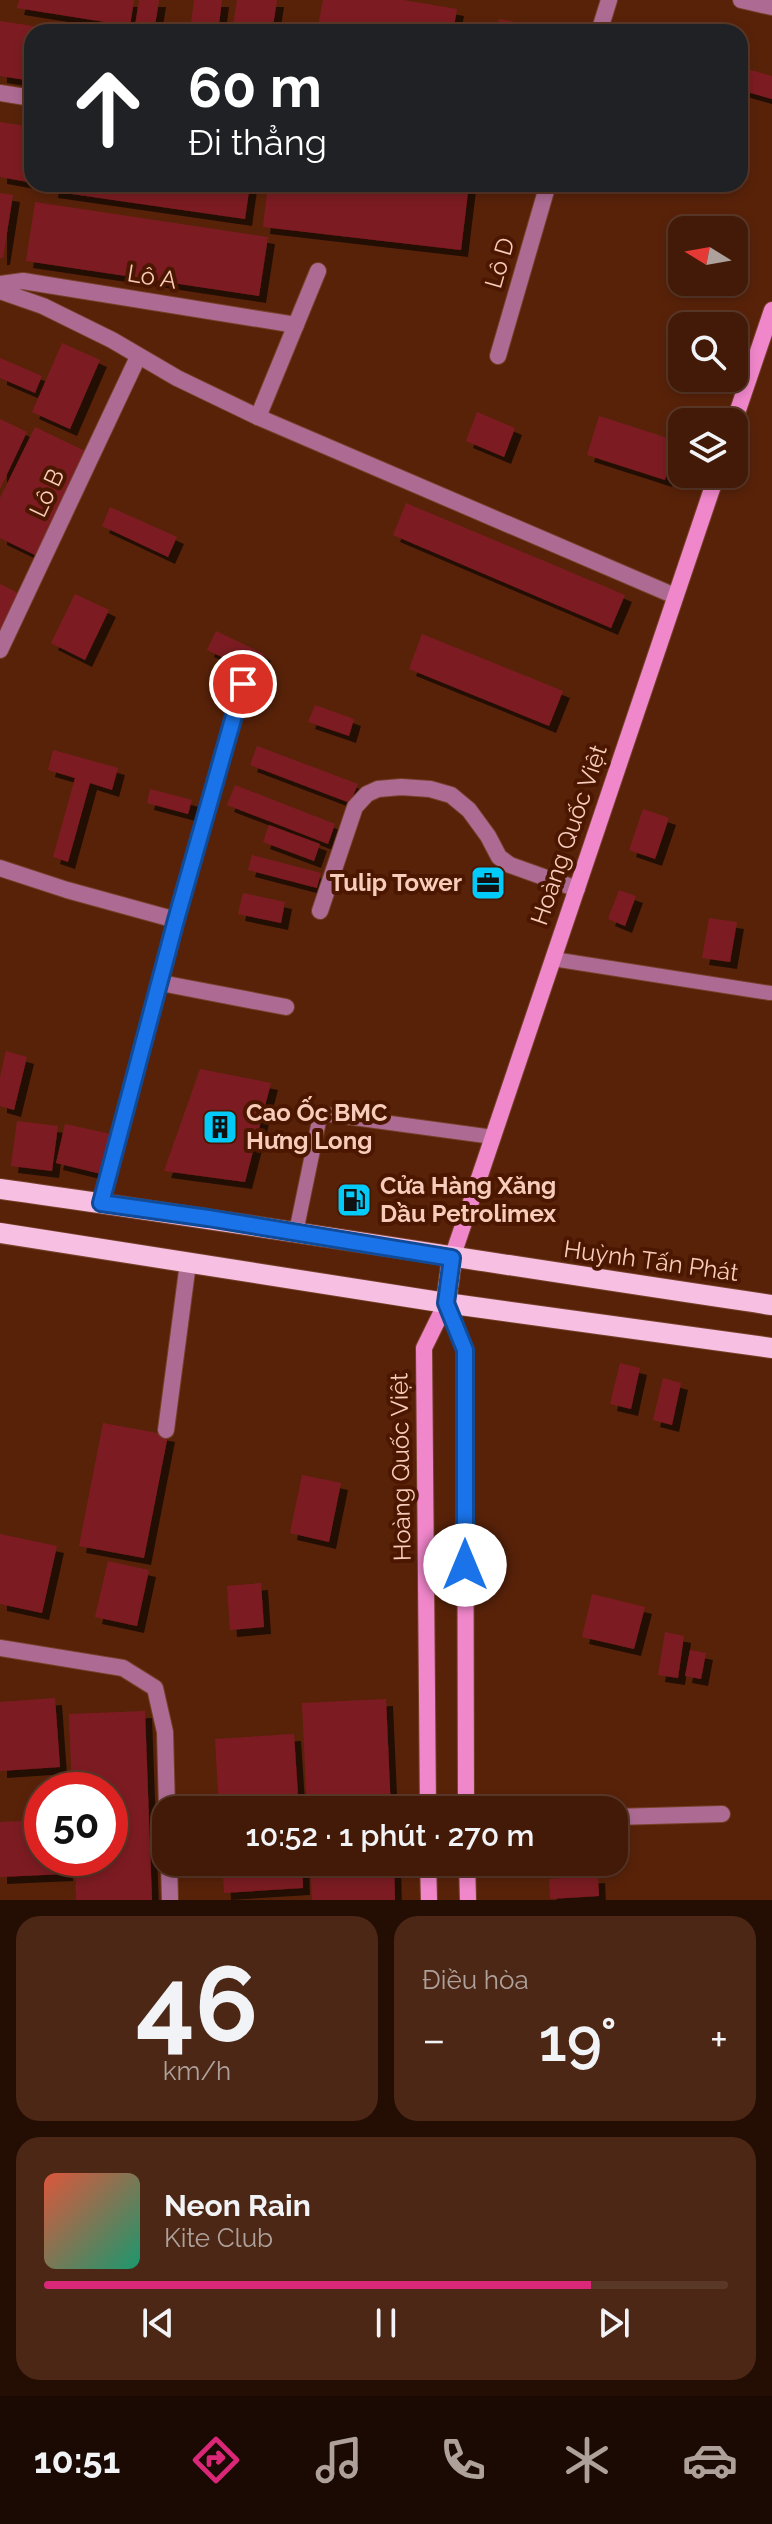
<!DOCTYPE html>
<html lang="vi">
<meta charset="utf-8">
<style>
body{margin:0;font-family:Raleway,sans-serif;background:#4c2715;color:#f1f3f6;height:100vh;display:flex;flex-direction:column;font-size:30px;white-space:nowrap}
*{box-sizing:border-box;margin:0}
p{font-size:26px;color:#aea19b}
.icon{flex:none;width:44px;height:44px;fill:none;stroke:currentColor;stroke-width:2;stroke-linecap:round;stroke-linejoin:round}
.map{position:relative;height:1900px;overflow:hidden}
.side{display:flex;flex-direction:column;gap:16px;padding:16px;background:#240e04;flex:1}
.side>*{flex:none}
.guide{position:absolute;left:24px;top:24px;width:724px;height:168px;border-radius:24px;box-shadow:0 4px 12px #0003,0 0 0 2px #5a3828;background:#202124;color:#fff;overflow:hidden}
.needle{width:52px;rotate:281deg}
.buttons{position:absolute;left:668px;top:216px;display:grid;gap:16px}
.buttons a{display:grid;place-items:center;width:80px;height:80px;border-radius:16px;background:#421a07;box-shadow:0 4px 12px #0003,0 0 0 2px #5a3828;font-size:40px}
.speed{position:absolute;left:24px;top:1772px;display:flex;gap:16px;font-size:40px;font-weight:700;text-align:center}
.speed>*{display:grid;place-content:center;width:104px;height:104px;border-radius:50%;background:#421a07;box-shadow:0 4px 12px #0003,0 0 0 2px #5a3828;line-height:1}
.speed .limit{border:12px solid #d22;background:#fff;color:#111}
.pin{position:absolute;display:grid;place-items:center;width:68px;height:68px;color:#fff;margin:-34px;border:4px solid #fff;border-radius:50%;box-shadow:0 2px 8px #0007}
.me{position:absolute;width:88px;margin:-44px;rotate:0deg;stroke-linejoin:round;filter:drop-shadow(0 0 6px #0008)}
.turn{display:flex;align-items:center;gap:28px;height:168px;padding:0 32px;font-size:36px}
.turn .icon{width:104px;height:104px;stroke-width:2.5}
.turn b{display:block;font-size:56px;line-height:68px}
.big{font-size:60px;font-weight:600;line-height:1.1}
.side .card{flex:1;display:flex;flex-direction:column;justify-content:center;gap:12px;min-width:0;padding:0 28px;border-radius:24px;background:#4c2715}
.side .dial{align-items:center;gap:0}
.dial b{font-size:104px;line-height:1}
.song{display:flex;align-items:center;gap:24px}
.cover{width:96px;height:96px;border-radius:12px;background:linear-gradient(135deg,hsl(10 70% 55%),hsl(160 70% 35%))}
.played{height:8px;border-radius:4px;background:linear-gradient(90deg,#db2777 80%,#5a3828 80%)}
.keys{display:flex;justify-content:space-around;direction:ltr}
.heat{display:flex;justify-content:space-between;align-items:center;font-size:44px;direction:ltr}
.side .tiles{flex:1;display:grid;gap:16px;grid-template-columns:1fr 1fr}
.card:last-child{grid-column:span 2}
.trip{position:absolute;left:152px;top:1796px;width:476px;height:80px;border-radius:24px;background:#421a07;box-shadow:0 4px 12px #0003,0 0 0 2px #5a3828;font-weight:600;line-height:80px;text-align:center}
.menu{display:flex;height:128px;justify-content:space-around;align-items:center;background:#1a0a03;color:#aea19b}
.menu .icon{width:56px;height:56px}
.menu .selected{color:#db2777}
.menu b{font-size:36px;color:#f1f3f6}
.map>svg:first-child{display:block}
.building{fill:#7c1c22;filter:url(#shadow)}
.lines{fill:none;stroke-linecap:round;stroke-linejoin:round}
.lane-casing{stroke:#754129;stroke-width:16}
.street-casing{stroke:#754129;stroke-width:18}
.secondary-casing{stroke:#754129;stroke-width:18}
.primary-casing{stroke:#754129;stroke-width:22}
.lane{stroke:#ad6b94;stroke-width:14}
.street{stroke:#ad6b94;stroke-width:16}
.secondary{stroke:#f187cb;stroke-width:16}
.primary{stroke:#f7bfe1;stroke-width:20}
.route-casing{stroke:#114b97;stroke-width:20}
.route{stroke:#1a73e8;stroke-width:14}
.labels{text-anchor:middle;stroke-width:8;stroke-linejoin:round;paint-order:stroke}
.street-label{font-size:24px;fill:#f8ccbb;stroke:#4c1700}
.poi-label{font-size:24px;font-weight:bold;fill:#f8ccbb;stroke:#4c1700;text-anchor:start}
</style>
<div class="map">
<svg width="772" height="1900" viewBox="0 0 772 1900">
<defs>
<filter id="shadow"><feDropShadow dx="7" dy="7" stdDeviation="0" flood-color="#0009"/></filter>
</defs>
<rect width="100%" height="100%" fill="#582209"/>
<g class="building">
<path d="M19,0H134L130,26L17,8Z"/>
<path d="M139,0H159L154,32H134Z"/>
<path d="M194,0H222L218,32H190Z"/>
<path d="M237,0H277L272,32H232Z"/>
<path d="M323,0H403L457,9L453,32H317Z"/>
<path d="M499,19L563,30V32H497Z"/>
<path d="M0,21L60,30L32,32V81L0,76Z"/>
<path d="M740,67L772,76V99L740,90Z"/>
<path d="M0,122L32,127V155L28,182L0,177Z"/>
<path d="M52,184H250L245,219L51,191Z"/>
<path d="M268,184H469L461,250L263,227Z"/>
<path d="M0,193L13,195L3,258H0Z"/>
<path d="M35,202L268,237L259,296L26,261Z"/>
<path d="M62,343L100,360L70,429L32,412Z"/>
<path d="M0,358L42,376L35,393L0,378Z"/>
<path d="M477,412L515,428L504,457L466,441Z"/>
<path d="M599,416L677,441L665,480L587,455Z"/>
<path d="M0,419L27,432L0,489Z"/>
<path d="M35,427L87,452L37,556L0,538V498Z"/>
<path d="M406,503L625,595L611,628L393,535Z"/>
<path d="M110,507L177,537L168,557L102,526Z"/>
<path d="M0,584L20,594L0,638Z"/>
<path d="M75,594L109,610L85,660L51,643Z"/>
<path d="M216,631L264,654L255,673L207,650Z"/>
<path d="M422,634L563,691L549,726L409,669Z"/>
<path d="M315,705L354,719L349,736L308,722Z"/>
<path d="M257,746L358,784L350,803L250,765Z"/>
<path d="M53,750L118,768L112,790L90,783L68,862L53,857L75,778L48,770Z"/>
<path d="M235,785L335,824L328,844L227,805Z"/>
<path d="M150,789L192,800L188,814L147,803Z"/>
<path d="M643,809L669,818L655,859L629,850Z"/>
<path d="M269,825L320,844L314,861L263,842Z"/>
<path d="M252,855L321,873L317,888L248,870Z"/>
<path d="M619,890L636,896L625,926L608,919Z"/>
<path d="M243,893L285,902L281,923L238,914Z"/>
<path d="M709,918L737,922L730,962L702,958Z"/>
<path d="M6,1051L27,1057L14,1110L0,1106V1077Z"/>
<path d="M200,1069L271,1083L245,1182L164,1171Z"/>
<path d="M17,1121L58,1126L52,1171L11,1166Z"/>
<path d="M65,1124L111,1134L101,1174L56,1163Z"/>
<path d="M620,1363L640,1368L631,1409L610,1404Z"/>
<path d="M663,1378L681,1383L672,1425L653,1420Z"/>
<path d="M103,1423L168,1435L144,1558L79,1546Z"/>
<path d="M302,1475L341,1483L329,1542L290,1533Z"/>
<path d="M0,1534L57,1546L42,1613L0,1604Z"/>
<path d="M108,1561L149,1570L137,1626L95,1617Z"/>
<path d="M261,1583L264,1627L230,1630L227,1586Z"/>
<path d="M592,1594L645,1607L634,1649L582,1637Z"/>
<path d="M665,1632L684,1636L678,1678L658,1675Z"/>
<path d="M690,1650L706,1653L701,1679L685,1676Z"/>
<path d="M55,1698L60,1767L0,1771V1702Z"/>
<path d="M386,1699L391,1810H307L302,1703Z"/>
<path d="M145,1711L152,1900H76L75,1858H110V1790H72L69,1714Z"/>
<path d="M294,1734L299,1810H219L215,1739Z"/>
<path d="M42,1820V1858H65L66,1874L0,1877V1822Z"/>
<path d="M222,1862H302L303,1888L224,1893Z"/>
<path d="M310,1862H394L395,1900H312Z"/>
<path d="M598,1876L599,1896L550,1899L549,1879Z"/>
</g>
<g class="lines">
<defs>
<g id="lane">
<path d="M553,959L770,993"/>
<path d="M296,1232L319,1121L324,1114L493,1137"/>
</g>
<g id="street">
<path d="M741,0L772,7"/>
<path d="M599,32L609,0"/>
<path d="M0,93L32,98"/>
<path d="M0,284L23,281L296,325"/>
<path d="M0,291L43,306L112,340L177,378L258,417L675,596"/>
<path d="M498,356L548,184"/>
<path d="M258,417L318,271"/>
<path d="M0,650L138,357"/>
<path d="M0,868L67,890L176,920"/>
<path d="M320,911L355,807L367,794L378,789L401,787L430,789L451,795L469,810L488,836L499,857L510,865L577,889"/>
<path d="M161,983L286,1007"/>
<path d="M101,1203L176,920L243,684"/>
<path d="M166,1430L188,1263"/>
<path d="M0,1648L123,1668L155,1688L165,1732L167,1810"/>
<path d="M614,1817L722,1814"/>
<path d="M169,1862L170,1900"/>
</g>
<g id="secondary">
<path d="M734,422L772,310"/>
<path d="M452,1258L717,474"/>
<path d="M446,1303L465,1350L466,1810"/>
<path d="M428,1810L424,1348L446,1303"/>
<path d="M428,1862L429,1900"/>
<path d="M467,1862L468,1900"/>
</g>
<g id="primary">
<path d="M0,1189C258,1225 515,1267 772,1305"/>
<path d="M0,1233L446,1303L772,1348"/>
<path d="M446,1303L452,1258"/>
</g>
</defs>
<use href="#lane" class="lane-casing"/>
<use href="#street" class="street-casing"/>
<use href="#secondary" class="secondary-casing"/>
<use href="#primary" class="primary-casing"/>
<use href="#lane" class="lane"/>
<use href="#street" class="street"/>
<use href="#secondary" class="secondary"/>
<use href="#primary" class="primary"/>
</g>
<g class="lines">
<defs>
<path id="route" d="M243,684L176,920L101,1203L208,1218L452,1258L446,1303L465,1350V1565"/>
</defs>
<use href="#route" class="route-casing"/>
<use href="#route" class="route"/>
</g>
<defs>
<symbol id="office-square" viewBox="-11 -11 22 22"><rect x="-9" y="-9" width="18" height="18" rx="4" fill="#03cbf9" stroke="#4c1700"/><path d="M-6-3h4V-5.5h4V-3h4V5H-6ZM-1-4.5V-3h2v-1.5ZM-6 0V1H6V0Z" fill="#111"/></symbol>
<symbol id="building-square" viewBox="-11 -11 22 22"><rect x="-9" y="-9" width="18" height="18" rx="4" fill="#03cbf9" stroke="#4c1700"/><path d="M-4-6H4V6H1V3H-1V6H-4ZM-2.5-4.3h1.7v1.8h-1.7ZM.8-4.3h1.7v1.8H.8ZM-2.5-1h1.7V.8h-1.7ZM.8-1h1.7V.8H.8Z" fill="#111"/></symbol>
<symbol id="fuel-square" viewBox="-11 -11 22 22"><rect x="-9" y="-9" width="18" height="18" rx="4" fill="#03cbf9" stroke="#4c1700"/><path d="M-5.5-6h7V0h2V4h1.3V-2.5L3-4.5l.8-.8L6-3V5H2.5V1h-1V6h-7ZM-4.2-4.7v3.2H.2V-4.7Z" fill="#111"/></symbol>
</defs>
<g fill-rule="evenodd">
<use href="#office-square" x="468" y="863" width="40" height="40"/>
<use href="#building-square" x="200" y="1107" width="40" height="40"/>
<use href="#fuel-square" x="334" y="1180" width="40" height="40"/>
</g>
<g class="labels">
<g class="street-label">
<text transform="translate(500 263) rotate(-74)" y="8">Lô D</text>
<text transform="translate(152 277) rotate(9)" y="8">Lô A</text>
<text transform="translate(47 493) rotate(-65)" y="8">Lô B</text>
<text transform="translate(569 835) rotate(-71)" y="8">Hoàng Quốc Việt</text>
<text transform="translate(651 1261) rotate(8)" y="8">Huỳnh Tấn Phát</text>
<text transform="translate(401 1467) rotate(-91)" y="8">Hoàng Quốc Việt</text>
</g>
<g class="poi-label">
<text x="462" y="891" text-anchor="end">Tulip Tower</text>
<text x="246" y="1121">Cao Ốc BMC<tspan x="246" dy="28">Hưng Long</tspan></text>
<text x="380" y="1194">Cửa Hàng Xăng<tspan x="380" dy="28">Dầu Petrolimex</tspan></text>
</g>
</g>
</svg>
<div class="buttons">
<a><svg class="needle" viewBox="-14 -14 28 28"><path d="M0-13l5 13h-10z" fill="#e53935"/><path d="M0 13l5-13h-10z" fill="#aea19b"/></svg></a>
<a><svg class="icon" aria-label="search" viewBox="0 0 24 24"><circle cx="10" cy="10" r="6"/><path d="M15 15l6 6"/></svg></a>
<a><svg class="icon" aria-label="layers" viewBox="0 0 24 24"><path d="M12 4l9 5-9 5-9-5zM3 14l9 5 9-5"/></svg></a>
</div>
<div class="speed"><div class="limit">50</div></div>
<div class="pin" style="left:243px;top:684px;background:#d93025"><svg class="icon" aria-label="arrive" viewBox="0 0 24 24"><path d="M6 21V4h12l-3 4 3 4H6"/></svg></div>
<svg class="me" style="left:465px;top:1565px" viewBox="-20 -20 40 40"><circle r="19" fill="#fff"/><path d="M0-13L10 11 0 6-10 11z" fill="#1a73e8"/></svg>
<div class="trip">10:52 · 1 phút · 270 m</div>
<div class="guide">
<div class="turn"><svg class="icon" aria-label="ahead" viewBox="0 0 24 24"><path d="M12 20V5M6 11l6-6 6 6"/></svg><div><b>60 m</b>Đi thẳng</div></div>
</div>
</div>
<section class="side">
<div class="tiles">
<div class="card dial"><b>46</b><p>km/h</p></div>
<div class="card"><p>Điều hòa</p>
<div class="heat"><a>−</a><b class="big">19°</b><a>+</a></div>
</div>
<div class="card">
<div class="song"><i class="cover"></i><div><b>Neon Rain</b><p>Kite Club</p></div></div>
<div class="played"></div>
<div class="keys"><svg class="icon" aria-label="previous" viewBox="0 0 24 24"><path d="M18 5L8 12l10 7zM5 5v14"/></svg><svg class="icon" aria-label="pause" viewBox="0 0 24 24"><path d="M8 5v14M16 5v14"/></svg><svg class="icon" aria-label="next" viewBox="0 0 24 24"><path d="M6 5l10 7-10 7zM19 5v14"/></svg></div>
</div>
</div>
</section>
<nav class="menu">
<b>10:51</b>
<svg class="icon selected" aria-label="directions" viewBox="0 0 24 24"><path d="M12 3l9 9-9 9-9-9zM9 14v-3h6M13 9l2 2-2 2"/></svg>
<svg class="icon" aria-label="music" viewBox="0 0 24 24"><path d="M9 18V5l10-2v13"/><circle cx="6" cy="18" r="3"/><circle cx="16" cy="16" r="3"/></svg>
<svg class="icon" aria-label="phone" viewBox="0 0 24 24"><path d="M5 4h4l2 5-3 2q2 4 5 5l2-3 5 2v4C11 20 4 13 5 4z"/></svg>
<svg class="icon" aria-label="climate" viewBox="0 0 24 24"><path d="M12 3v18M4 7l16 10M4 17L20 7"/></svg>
<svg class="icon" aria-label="car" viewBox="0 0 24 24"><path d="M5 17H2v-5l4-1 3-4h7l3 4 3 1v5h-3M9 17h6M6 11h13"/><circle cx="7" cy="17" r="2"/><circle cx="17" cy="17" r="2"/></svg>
</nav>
